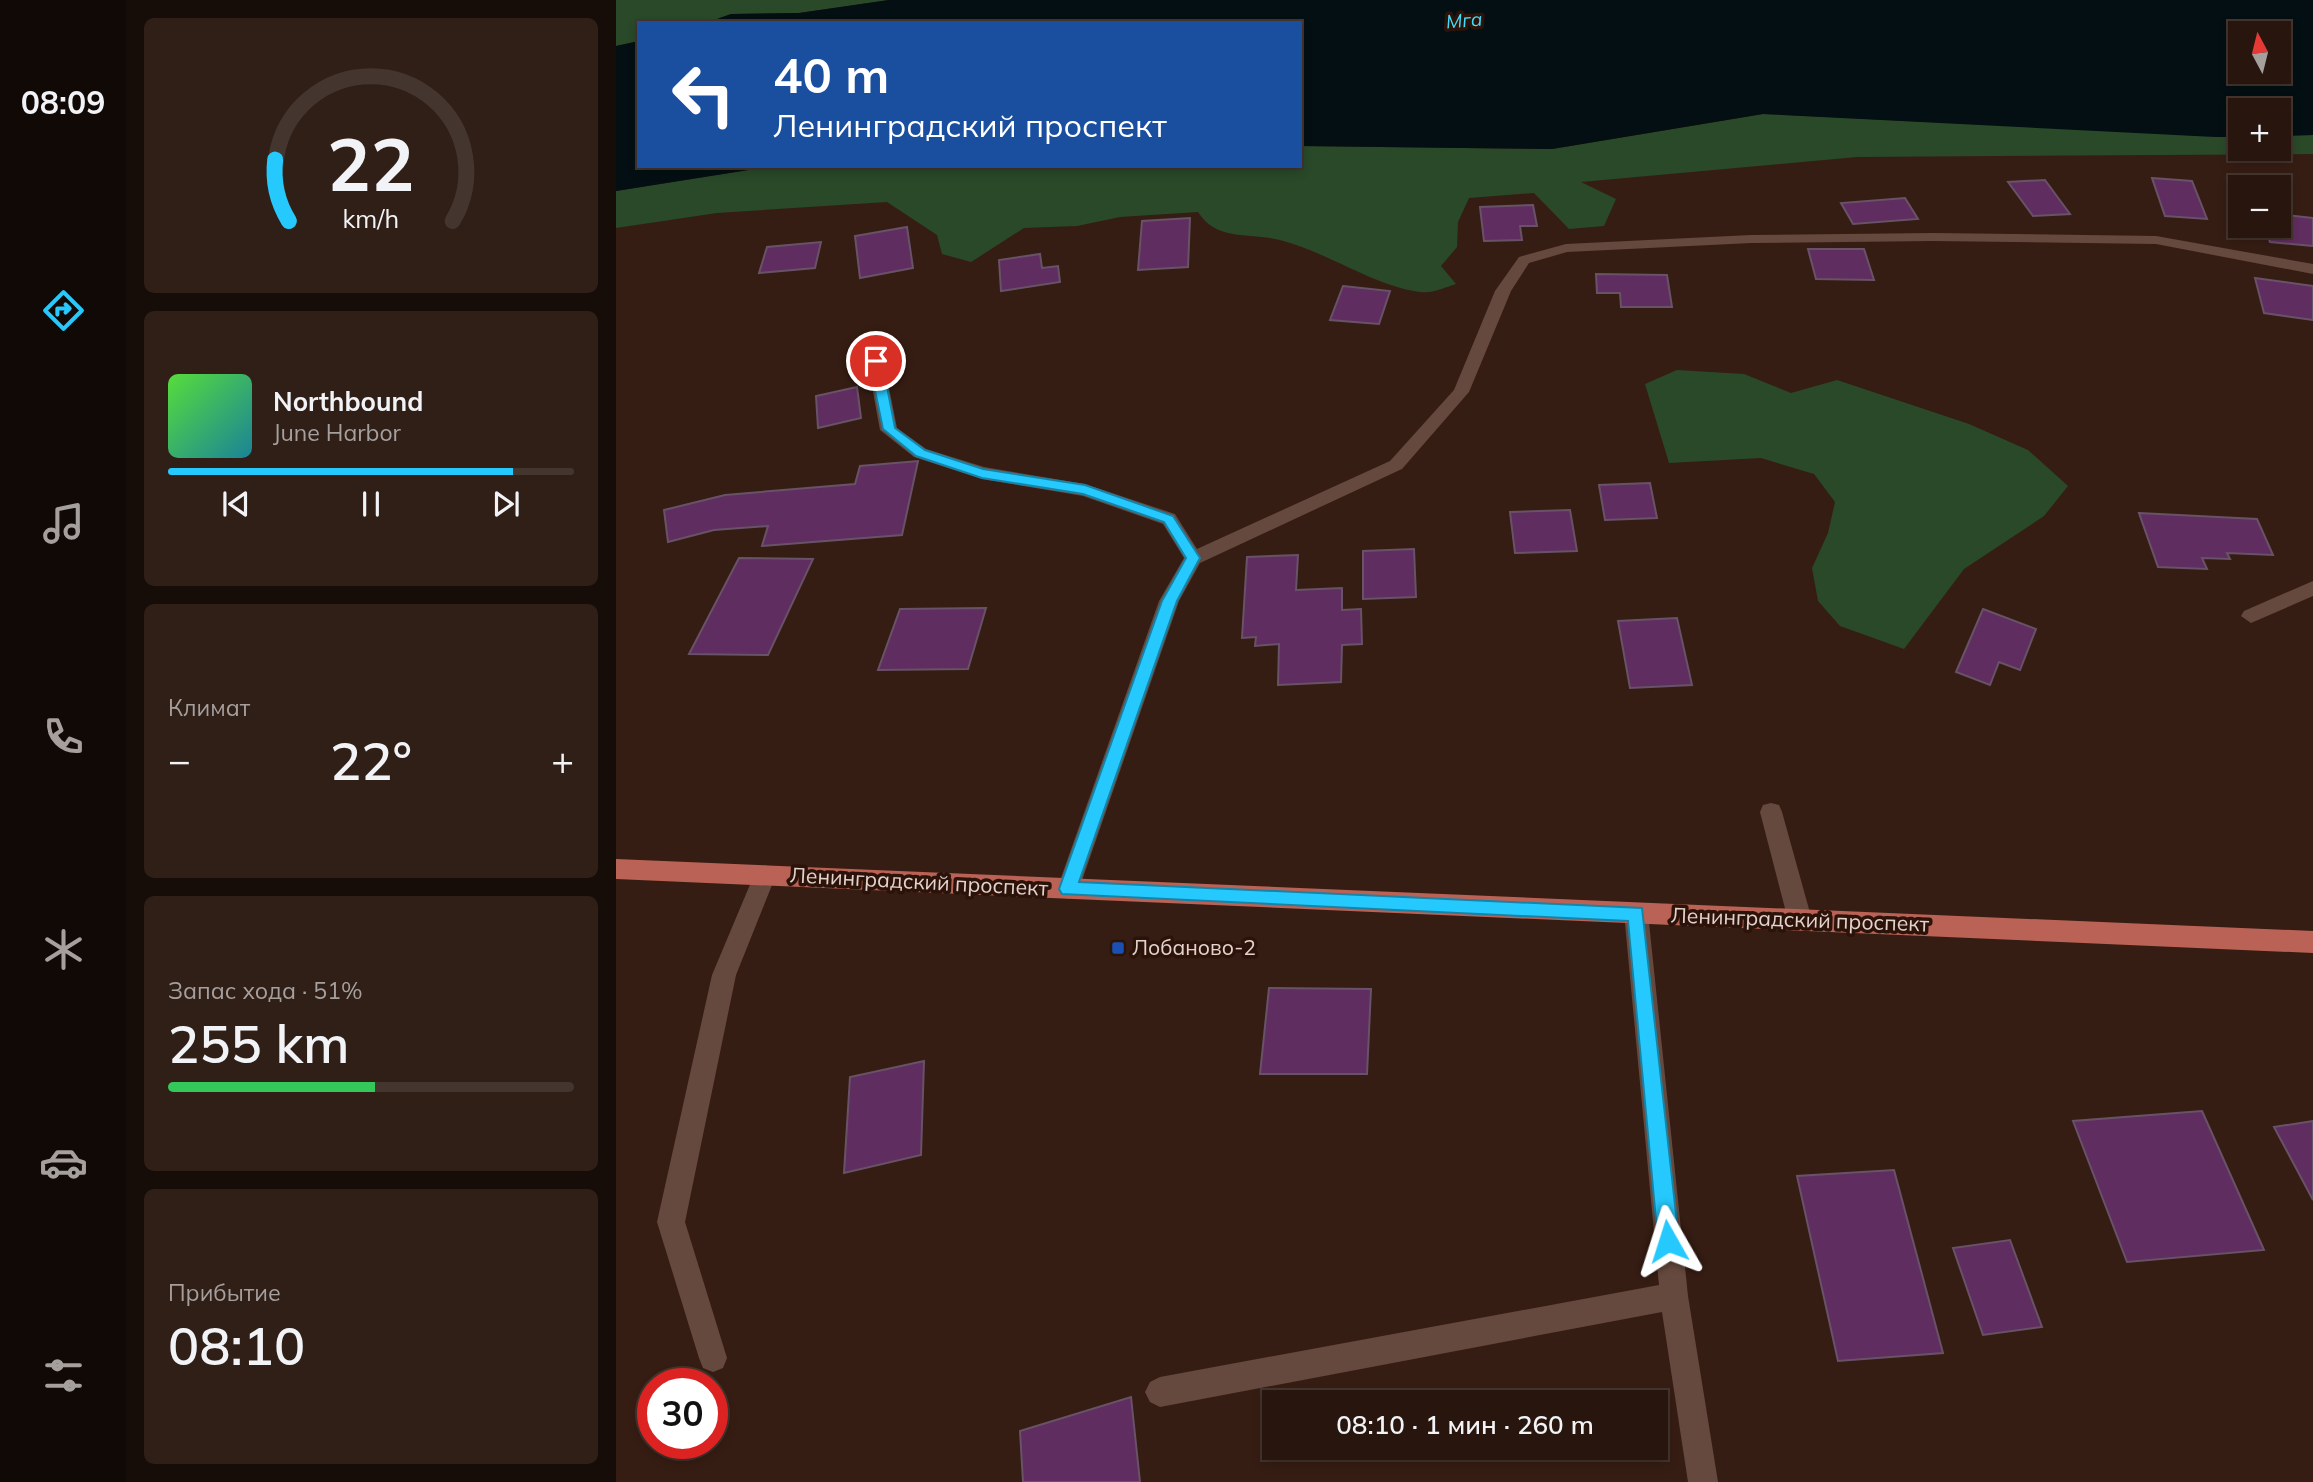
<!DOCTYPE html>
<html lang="ru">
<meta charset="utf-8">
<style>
body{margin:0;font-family:Mulish,sans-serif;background:#301f17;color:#f1f3f6;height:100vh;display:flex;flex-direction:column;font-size:26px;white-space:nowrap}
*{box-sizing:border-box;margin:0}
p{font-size:23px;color:#a59f9e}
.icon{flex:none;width:38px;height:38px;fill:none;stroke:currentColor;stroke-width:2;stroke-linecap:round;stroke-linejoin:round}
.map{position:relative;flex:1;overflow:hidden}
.details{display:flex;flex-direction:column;gap:18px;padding:18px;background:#160c08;width:490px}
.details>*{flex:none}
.banner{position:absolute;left:21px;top:21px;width:665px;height:147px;border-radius:0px;box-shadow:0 4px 10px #0003,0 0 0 2px #44352e;background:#1a4fa0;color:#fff;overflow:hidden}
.needle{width:46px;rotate:353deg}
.buttons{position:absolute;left:1612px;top:21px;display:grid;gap:14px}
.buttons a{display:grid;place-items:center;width:63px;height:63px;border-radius:0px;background:#28160e;box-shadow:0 4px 10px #0003,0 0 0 2px #44352e;font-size:35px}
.speed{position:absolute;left:21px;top:1368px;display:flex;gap:14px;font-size:35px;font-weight:700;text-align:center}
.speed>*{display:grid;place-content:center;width:91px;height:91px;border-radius:50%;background:#28160e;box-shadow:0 4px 10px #0003,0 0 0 2px #44352e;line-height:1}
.speed .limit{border:10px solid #d22;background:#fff;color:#111}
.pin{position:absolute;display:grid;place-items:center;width:60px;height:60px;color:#fff;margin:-30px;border:4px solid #fff;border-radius:50%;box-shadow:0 2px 7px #0007}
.me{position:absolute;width:77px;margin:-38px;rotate:354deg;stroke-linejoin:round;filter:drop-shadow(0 0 5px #0008)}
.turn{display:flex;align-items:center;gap:24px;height:147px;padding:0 21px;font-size:32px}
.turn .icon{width:91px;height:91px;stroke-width:2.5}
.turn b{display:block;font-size:49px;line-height:60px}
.big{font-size:52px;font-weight:600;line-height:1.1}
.details .card{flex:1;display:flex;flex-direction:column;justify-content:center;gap:10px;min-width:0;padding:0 24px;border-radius:10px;background:#301f17}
.details .dial{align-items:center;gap:0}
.dial svg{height:182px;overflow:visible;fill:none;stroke:#44352e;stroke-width:7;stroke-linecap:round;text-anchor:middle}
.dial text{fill:#f1f3f6;stroke:none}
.song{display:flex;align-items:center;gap:21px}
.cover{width:84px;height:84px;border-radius:10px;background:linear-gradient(135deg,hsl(110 70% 55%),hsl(190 70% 35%))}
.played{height:7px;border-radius:4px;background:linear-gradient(90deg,#25c9fe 85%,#44352e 85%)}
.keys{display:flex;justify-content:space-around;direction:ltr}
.heat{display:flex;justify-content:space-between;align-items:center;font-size:38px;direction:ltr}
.charge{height:10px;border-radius:5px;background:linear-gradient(90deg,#34c759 51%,#44352e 0)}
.trip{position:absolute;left:646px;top:1390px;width:406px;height:70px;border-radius:0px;background:#28160e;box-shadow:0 4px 10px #0003,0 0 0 2px #44352e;font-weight:600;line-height:70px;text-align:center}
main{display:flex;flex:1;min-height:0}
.tab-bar{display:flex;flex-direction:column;width:126px;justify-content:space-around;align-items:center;background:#100906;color:#a59f9e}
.tab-bar .icon{width:49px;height:49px}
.tab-bar .on{color:#25c9fe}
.tab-bar b{font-size:32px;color:#f1f3f6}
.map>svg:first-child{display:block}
.green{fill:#294929}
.water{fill:#030f12;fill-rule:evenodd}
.building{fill:#5f2d5f;stroke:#685267;stroke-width:2}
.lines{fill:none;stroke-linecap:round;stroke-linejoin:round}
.minor{fill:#66493e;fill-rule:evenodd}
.major{fill:#ba6255;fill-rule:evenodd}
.route{fill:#25c9fe;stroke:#1883a5;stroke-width:2}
.transit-dot{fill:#1a4fb4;stroke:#2c130a;stroke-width:2.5}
.labels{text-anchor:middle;stroke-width:7;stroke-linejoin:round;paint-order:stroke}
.far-water-label{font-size:19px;font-style:italic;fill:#41dffb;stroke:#2c130a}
.street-label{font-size:21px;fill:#e4d2cc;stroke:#2c130a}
.poi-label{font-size:21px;fill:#e4d2cc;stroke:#2c130a;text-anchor:start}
</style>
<main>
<nav class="tab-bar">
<b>08:09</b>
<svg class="icon on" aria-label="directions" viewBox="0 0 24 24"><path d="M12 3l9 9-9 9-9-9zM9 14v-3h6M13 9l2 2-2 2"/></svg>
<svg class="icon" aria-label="music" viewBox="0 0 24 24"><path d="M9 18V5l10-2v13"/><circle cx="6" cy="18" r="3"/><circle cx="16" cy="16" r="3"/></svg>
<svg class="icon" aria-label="phone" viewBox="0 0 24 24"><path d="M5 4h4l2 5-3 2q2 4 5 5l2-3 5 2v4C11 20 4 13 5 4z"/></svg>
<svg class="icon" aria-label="climate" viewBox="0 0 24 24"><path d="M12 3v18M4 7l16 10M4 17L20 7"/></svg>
<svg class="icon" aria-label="car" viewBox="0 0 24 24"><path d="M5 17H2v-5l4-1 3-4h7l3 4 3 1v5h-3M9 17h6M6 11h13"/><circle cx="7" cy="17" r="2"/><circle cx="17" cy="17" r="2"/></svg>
<svg class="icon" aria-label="filters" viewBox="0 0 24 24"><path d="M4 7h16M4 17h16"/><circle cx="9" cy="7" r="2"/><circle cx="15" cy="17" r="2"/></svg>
</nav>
<section class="details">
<div class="card dial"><svg viewBox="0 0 100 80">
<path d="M14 69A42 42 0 1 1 86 69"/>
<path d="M14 69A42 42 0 0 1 8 42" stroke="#25c9fe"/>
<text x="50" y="56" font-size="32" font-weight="700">22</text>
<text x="50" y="72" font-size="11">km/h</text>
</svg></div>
<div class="card">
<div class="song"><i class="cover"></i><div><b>Northbound</b><p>June Harbor</p></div></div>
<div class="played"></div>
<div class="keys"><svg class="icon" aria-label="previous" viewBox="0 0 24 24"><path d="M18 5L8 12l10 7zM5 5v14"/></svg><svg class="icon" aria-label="pause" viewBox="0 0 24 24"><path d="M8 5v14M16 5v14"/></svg><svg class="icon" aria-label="next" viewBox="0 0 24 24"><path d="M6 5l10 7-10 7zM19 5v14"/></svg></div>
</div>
<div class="card"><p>Климат</p>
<div class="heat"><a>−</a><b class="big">22°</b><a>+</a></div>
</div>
<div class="card"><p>Запас хода · 51%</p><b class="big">255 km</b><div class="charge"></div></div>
<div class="card"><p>Прибытие</p><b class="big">08:10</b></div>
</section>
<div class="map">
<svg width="1697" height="1482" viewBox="0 0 1697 1482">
<rect width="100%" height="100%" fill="#361d13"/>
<g class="green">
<path d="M0,0H273L183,13L115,14L90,23H23V41L0,46Z"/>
<path d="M1147,114L1624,137V149H1662L1663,136L1697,135V154L1241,157L965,182L1000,199L988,226L953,229L918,193L853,198L842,222L841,247L825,266L840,284C830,287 815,294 804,292C758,286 711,252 664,240C633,232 601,242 582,212L504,217L461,226L408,228L355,262L326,254L321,235L271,202L101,213L0,228V191L158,166H684V146L936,149Z"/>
<path d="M1061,370L1128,374L1175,393L1221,380L1353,424L1412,450L1452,486L1428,516L1348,569L1288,649L1224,626L1202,601L1196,568L1212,533L1219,502L1198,474L1145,458L1053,463L1029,384Z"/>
</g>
<g class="water">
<path d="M273,0H1697V135L1663,136L1662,110H1624V137H1599L1147,114L936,149L684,146V23H90L115,14L183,13ZM1624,33H1662V72H1624Z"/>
<path d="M23,41V166H158L0,191V46Z"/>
</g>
<g class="building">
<path d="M1536,178L1576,181L1591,219L1549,216Z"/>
<path d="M1429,180L1454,214L1417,216L1392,182Z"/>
<path d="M1289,198L1302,219L1237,224L1225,203Z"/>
<path d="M917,205L921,226H904L906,240L868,241L864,207Z"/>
<path d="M1662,214L1697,218V246L1654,242L1648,226H1662Z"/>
<path d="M574,218L572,267L522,270L526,221Z"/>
<path d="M291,227L297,268L244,278L239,236Z"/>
<path d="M205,242L199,268L143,273L151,247Z"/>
<path d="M1192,249H1248L1258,280L1200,279Z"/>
<path d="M424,254L426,268L442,266L444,282L385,291L383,260Z"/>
<path d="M980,274L1051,275L1056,307H1005L1004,293H981Z"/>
<path d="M1639,278L1697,286V320L1648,313Z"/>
<path d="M727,286L774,291L763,324L714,320Z"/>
<path d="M241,387L245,418L202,428L200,396Z"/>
<path d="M302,461L286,535L146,546L152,526L98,530L52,542L48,510L109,495L239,484L244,466Z"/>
<path d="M1034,483L1041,518L989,520L983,485Z"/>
<path d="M954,510L961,551L899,553L894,512Z"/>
<path d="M1523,513L1641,519L1657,555L1611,553L1614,559L1586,558L1591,569L1542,567Z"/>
<path d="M798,549L800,597L747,599V551Z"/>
<path d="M682,555L680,590L726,588V610L745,609L746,644L726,645L725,682L662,685L663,644L639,646L640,637L626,638L631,557Z"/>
<path d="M123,558L197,559L152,655L73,654Z"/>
<path d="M370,608L352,669L262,670L284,609Z"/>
<path d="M1367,609L1420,629L1404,670L1383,662L1374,685L1340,672Z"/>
<path d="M1061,618L1076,685L1014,688L1002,621Z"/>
<path d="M653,988L755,989L751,1074H644Z"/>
<path d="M308,1061L305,1155L228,1173L234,1077Z"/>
<path d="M1586,1111L1648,1250L1511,1262L1457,1121Z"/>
<path d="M1697,1121V1200L1658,1127Z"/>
<path d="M1278,1170L1327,1353L1222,1361L1181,1176Z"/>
<path d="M1394,1240L1426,1327L1367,1335L1337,1248Z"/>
<path d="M515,1397L524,1482H407L404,1431Z"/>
</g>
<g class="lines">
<g class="minor">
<path d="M1317,233L1540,236L1697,264V274L1540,244L1317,241L1135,243L951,252L913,263L895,291L853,392L786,469L584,563L563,601L463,889L460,896L452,899L444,896L441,889L543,601L568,558L547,524L467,496L366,479L298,457L264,430L247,338L249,335L255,333L263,338L281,428L310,449L368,467L469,484L559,514L581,549L774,461L838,390L879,291L903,257L950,244L1135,235Z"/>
<path d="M1697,581V596L1635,623L1625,616L1628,611Z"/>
<path d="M1155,803L1163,805L1166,812L1196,920L1192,927L1184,930L1176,927L1172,920L1144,812L1147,805Z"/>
<path d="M149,865L157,868L160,875L120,975L69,1222L111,1358L107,1368L97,1372L87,1368L83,1358L41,1222L96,975L141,868Z"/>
<path d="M1020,903L1028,906L1032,913L1072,1296L1102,1482H1072L1046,1312L544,1407L534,1402L529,1392L534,1382L544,1377L1043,1285L1008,913L1012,906Z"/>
</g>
<path class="major" d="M0,859L1697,931V953L0,879Z"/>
</g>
<path class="route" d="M260,357L266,361L279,428L309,450L367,469L469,485L557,516L584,558L561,601L463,882L1026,908L1063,1241L1060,1248L1052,1251L1045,1248L1042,1241L1012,921L446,894L443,889L546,601L570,558L548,522L467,494L366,478L300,456L267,429L253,361Z"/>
<rect class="transit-dot" x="495" y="941" width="14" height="14" rx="3.5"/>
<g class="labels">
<g class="far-water-label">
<text transform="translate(848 20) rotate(-5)" y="7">Мга</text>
</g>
<g class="street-label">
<text transform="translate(303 882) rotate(3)" y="7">Ленинградский проспект</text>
<text transform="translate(1184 920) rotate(2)" y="7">Ленинградский проспект</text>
</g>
<g class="poi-label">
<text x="516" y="955">Лобаново-2</text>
</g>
</g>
</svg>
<div class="buttons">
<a><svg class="needle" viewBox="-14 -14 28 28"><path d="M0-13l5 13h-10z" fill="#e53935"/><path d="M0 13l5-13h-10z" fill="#a59f9e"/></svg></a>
<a>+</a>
<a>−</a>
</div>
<div class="speed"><div class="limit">30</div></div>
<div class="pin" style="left:260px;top:361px;background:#d93025"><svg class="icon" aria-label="arrive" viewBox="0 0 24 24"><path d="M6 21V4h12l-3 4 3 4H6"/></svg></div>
<svg class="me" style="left:1052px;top:1241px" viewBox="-20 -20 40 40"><path d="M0-17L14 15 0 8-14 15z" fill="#25c9fe" stroke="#fff" stroke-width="4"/></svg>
<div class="trip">08:10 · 1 мин · 260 m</div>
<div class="banner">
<div class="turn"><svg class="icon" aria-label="left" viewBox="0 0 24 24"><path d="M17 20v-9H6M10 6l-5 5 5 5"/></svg><div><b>40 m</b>Ленинградский проспект</div></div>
</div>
</div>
</main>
